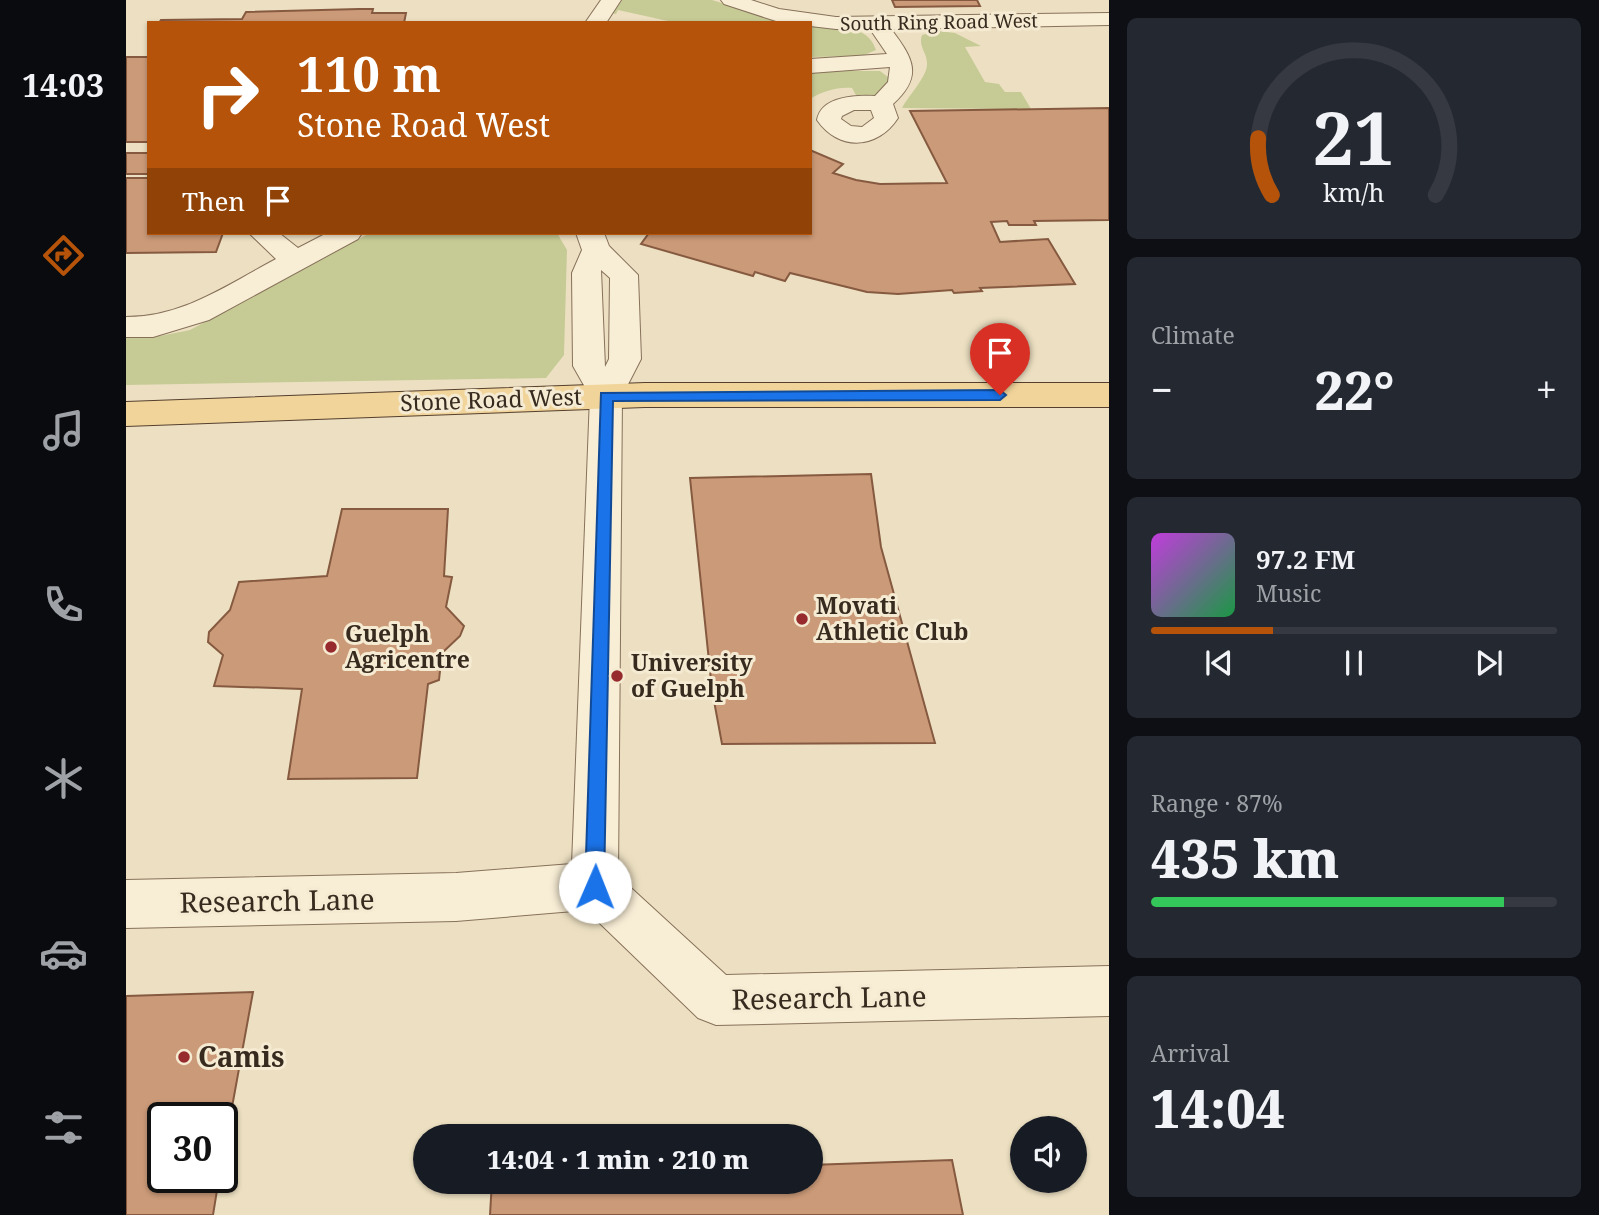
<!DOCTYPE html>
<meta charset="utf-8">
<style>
body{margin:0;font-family:"Noto Serif",serif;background:#242831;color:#f1f3f6;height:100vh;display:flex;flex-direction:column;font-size:26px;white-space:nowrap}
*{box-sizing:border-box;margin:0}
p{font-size:23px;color:#9ea1a6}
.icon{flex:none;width:38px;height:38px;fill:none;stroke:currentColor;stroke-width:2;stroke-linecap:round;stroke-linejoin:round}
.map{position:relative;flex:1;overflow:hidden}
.details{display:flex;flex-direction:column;gap:18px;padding:18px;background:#0d0f14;width:490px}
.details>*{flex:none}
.guide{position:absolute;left:21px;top:21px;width:665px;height:214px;border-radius:0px;box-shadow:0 2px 5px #0004;background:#b45309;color:#fff;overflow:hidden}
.controls{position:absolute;left:884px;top:1116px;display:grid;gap:14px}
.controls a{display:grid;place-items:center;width:77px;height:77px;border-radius:50%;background:#171b24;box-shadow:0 2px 5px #0004;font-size:35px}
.speed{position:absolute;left:21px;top:1102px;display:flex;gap:14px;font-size:35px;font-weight:700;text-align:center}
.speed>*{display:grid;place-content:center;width:91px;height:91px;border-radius:50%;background:#171b24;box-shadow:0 2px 5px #0004;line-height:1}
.speed .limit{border:4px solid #111;border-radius:10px;background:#fff;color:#111}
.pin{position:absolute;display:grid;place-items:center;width:60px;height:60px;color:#fff;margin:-72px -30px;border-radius:50% 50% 50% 0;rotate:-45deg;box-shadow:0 0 7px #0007}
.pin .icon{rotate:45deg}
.me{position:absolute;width:77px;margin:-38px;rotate:1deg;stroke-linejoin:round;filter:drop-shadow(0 0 5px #0008)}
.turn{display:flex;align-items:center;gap:24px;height:147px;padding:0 35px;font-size:32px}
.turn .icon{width:91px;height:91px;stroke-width:2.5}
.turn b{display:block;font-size:49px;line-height:60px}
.then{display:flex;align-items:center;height:66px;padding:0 35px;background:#0003;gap:14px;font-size:26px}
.big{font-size:52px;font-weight:800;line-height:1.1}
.details .card{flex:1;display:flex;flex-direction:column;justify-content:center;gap:10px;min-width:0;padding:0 24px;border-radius:10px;background:#242831}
.details .dial{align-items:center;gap:0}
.dial svg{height:182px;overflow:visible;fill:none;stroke:#363941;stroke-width:7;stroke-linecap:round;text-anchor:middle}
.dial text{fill:#f1f3f6;stroke:none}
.song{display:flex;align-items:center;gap:21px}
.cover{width:84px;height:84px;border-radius:10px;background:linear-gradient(135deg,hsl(290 70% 55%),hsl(140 70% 35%))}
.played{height:7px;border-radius:4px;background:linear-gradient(90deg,#b45309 30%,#363941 30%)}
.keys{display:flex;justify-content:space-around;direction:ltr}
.heat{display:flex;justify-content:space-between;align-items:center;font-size:38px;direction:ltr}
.charge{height:10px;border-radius:5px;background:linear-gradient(90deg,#34c759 87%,#363941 0)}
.trip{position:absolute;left:287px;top:1124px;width:410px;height:70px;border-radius:35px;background:#171b24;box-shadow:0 2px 5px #0004;font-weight:800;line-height:70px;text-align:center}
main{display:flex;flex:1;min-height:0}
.tabs{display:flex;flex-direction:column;width:126px;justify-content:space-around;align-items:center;background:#090b0e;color:#9ea1a6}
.tabs .icon{width:49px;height:49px}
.tabs .selected{color:#b45309}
.tabs b{font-size:32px;color:#f1f3f6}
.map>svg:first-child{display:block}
.green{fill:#c6cb96}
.building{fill:#cb9a78;stroke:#865a40;stroke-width:2}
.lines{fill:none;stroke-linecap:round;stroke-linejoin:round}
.minor-casing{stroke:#87715a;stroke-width:2}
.major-casing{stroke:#553f2e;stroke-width:2}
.minor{fill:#f8edd5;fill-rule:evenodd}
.major{fill:#f1d49a;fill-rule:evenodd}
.route{fill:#1a73e8;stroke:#114b97;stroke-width:2}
.poi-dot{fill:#962a2d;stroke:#f5ead2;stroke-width:2.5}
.labels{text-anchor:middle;stroke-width:6;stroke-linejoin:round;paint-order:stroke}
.far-street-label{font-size:19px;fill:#372a1e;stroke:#f5ead2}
.street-label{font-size:23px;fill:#372a1e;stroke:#f5ead2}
.poi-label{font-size:23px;font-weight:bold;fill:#372a1e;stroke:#f5ead2;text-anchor:start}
.near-street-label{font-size:28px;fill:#372a1e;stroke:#f5ead2}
.near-poi-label{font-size:28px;font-weight:bold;fill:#372a1e;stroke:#f5ead2;text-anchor:start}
</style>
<main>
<nav class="tabs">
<b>14:03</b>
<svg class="icon selected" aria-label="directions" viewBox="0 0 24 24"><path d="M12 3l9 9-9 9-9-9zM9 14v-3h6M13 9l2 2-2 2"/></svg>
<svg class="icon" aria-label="music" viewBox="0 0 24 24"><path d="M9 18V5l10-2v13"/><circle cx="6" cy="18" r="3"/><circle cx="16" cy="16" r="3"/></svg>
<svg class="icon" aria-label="phone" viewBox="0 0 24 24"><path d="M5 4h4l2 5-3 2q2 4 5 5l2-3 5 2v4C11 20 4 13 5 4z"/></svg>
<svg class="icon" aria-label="climate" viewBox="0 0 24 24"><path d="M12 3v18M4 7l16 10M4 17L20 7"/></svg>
<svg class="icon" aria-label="car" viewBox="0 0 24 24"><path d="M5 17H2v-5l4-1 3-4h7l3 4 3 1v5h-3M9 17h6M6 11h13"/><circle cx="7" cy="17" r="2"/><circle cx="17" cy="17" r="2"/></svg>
<svg class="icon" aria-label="filters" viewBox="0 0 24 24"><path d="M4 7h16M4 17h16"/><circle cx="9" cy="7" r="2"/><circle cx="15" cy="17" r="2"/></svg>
</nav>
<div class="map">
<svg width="983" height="1215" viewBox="0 0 983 1215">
<rect width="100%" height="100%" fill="#ede0c2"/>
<g class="green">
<path d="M491,0H586L662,23H551L492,10L490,14L485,13Z"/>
<path d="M684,26C710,30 741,22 750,50L736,56L684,57Z"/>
<path d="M812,31L829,33L855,46L839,47L859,82L873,84L879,92H895L905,109L776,108C782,96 802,76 801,63C801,52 792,47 796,35Z"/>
<path d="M684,71H754L762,77V88L750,97H731L726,88C710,87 698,91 684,99Z"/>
<path d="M244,233H431L441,250L438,355L420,378L0,385V337L34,336L64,330Z"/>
</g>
<g class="building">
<path d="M766,0H851L854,6L769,7Z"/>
<path d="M233,9H247L246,13H280L278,23H33L35,20L116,19L120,12Z"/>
<rect x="0" y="57" width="23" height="85"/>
<path d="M983,108V220L908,221L910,225H883L881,221L865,222L874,242L922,239L949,284L854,288L856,291L828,293L826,290L772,294L741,292L664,273L659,281L629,272L627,276L515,244L523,233H684V150L717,164L707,173L730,180L754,184L821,183L784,111Z"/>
<rect x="0" y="153" width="23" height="21"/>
<path d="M0,178H23V233H97L90,252L0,253Z"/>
<path d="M745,474L755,547L809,743L596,744L586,690L564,478Z"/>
<path d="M216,509H322L318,576L326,577L320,607L338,626L334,636L316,653L313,680L302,684L291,778L162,779L176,689L88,686L97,655L82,642L83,632L104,610L113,582L201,576Z"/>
<path d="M127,992L96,1162V1118H37V1178H93L87,1215H0V996Z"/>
<path d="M492,1132V1136H368V1135Z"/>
<path d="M826,1160L837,1215H364L366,1181H684V1165Z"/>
</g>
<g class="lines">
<defs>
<g id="minor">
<path d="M475,0H495L480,23H459Z"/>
<path d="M595,0H625L653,9L710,17L983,13V25L765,29C787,58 798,76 767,104L772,118C752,149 713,152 691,120C695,96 730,95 749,96L762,82L764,67L684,73V59L761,54L744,29H710L684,26V23L650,21L598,4ZM728,110H745L748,118L736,127L725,126L715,119L716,116Z"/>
<path d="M123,233H153L172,248L201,233H236L232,239L83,320L27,337H0V317C57,317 101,285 150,259Z"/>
<path d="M450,233H478L483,246L512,275L515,359L496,396L492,876L600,975L983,966V1016L590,1025L572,1018L460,910L330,921L0,928V880L330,873L446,864L464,396L447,366L446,273L456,250ZM475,270L484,278L483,359L479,367Z"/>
</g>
<path id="major" d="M519,383H983V407H519L0,426V402Z"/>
</defs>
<use href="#minor" class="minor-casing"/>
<use href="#major" class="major-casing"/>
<use href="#minor" class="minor"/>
<use href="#major" class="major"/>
</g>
<path class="route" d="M874,390L880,395L874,400L487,401L478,887L475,893L469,896L462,893L459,887L475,393Z"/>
<g class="poi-dot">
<circle cx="676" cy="619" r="7"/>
<circle cx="205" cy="647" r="7"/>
<circle cx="491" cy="676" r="7"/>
<circle cx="58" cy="1057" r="7"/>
</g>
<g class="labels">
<g class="far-street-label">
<text transform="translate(813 22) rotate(-1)" y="7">South Ring Road West</text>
</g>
<g class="street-label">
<text transform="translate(365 400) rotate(-2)" y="8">Stone Road West</text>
</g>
<g class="poi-label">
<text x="690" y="614">Movati<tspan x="690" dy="26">Athletic Club</tspan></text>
<text x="219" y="642">Guelph<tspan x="219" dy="26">Agricentre</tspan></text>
<text x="505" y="671">University<tspan x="505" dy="26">of Guelph</tspan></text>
</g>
<g class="near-street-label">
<text transform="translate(151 901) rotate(-1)" y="10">Research Lane</text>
<text transform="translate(703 998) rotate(-1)" y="10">Research Lane</text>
</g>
<g class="near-poi-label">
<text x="72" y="1067">Camis</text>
</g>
</g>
</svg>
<div class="controls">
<a><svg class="icon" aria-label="sound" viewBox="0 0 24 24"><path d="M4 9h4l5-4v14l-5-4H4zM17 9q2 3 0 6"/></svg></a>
</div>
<div class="speed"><div class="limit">30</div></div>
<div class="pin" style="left:874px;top:395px;background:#d93025"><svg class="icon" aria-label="arrive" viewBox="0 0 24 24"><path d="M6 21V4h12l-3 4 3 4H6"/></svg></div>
<svg class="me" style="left:469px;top:887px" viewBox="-20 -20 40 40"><circle r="19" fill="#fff"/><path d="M0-13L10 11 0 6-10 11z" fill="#1a73e8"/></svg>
<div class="trip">14:04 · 1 min · 210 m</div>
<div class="guide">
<div class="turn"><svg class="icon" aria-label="right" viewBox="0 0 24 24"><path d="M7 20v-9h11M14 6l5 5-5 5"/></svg><div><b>110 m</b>Stone Road West</div></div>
<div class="then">Then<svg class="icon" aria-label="arrive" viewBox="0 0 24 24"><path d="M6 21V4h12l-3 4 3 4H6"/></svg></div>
</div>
</div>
<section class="details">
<div class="card dial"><svg viewBox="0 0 100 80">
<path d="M14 69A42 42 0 1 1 86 69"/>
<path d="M14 69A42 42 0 0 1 8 44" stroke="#b45309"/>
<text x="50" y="56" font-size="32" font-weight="700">21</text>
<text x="50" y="72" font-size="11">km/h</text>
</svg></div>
<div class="card"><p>Climate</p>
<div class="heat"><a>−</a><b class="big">22°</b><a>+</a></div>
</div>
<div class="card">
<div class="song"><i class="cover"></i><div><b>97.2 FM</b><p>Music</p></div></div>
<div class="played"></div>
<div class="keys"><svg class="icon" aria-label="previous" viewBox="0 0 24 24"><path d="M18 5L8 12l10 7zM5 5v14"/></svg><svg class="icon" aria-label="pause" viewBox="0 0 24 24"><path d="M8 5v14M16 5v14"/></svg><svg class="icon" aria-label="next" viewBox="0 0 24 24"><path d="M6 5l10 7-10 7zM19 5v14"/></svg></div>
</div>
<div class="card"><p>Range · 87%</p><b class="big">435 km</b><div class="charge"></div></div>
<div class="card"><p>Arrival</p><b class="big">14:04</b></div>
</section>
</main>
